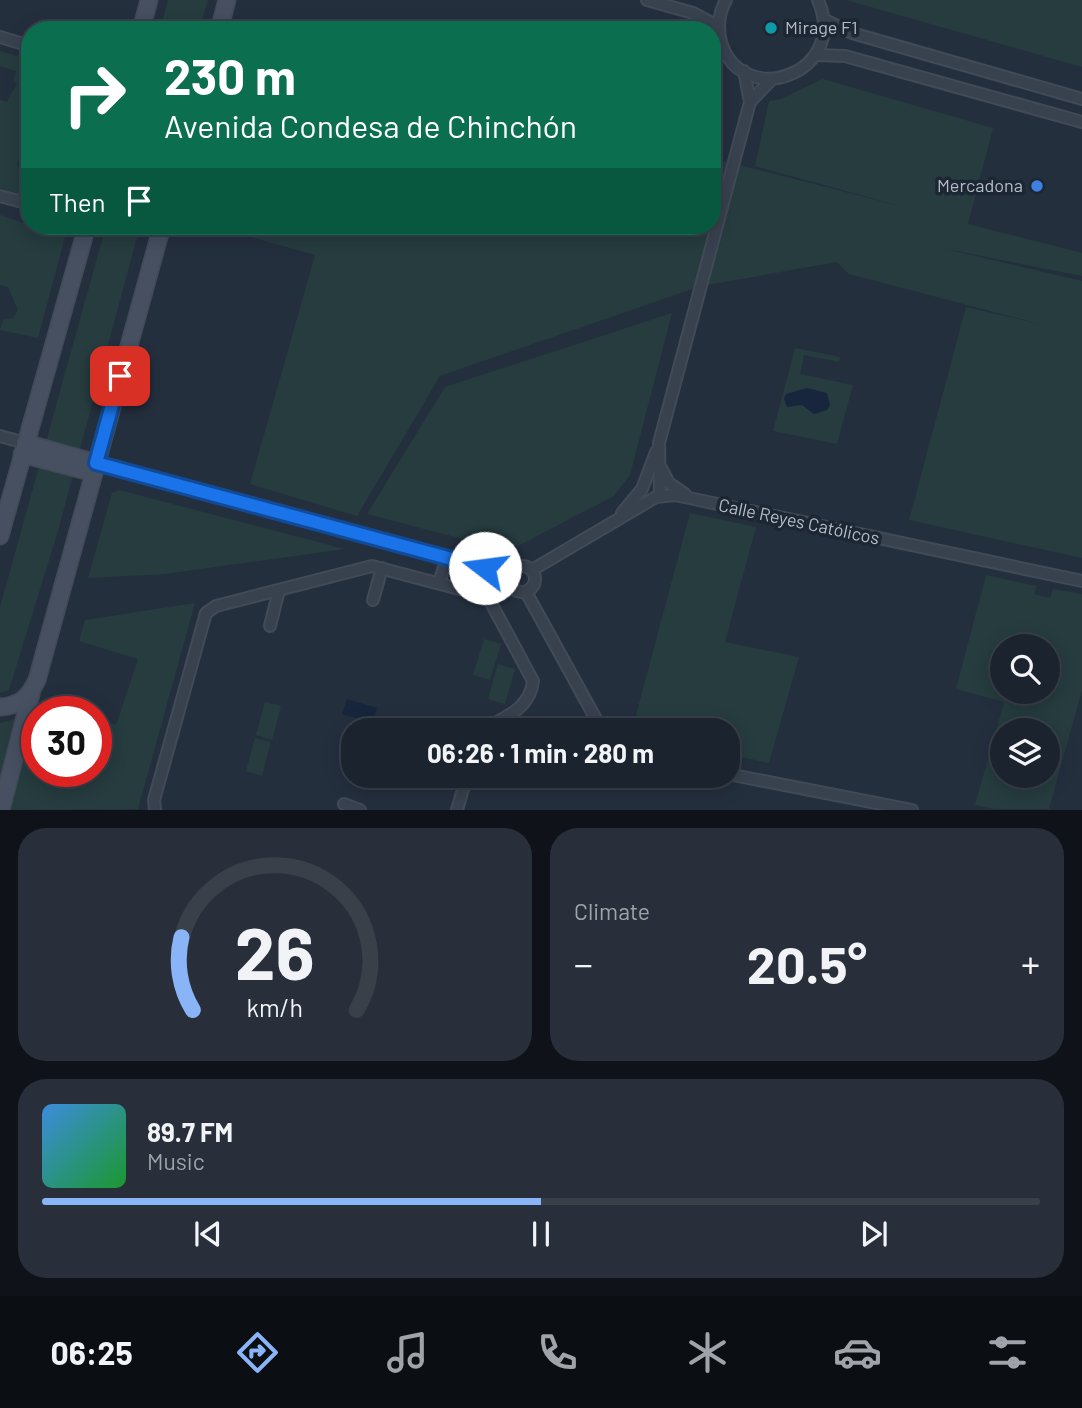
<!DOCTYPE html>
<meta charset="utf-8">
<style>
body{margin:0;font-family:Barlow,sans-serif;background:#282f3a;color:#f1f3f6;height:100vh;display:flex;flex-direction:column;font-size:26px;white-space:nowrap}
*{box-sizing:border-box;margin:0}
p{font-size:23px;color:#a0a4aa}
.icon{flex:none;width:38px;height:38px;fill:none;stroke:currentColor;stroke-width:2;stroke-linecap:round;stroke-linejoin:round}
.map{position:relative;height:810px;overflow:hidden}
.panel{display:flex;flex-direction:column;gap:18px;padding:18px;background:#0f1319;flex:1}
.panel>*{flex:none}
.guide{position:absolute;left:21px;top:21px;width:700px;height:214px;border-radius:28px;box-shadow:0 4px 18px #0003,0 0 0 2px #39404a;background:#0b6e4f;color:#fff;overflow:hidden}
.controls{position:absolute;left:990px;top:634px;display:grid;gap:14px}
.controls a{display:grid;place-items:center;width:70px;height:70px;border-radius:50%;background:#1b232e;box-shadow:0 4px 18px #0003,0 0 0 2px #39404a;font-size:35px}
.speed{position:absolute;left:21px;top:696px;display:flex;gap:14px;font-size:35px;font-weight:700;text-align:center}
.speed>*{display:grid;place-content:center;width:91px;height:91px;border-radius:50%;background:#1b232e;box-shadow:0 4px 18px #0003,0 0 0 2px #39404a;line-height:1}
.speed .limit{border:10px solid #d22;background:#fff;color:#111}
.pin{position:absolute;display:grid;place-items:center;width:60px;height:60px;color:#fff;margin:-30px;border-radius:14px;box-shadow:0 4px 10px #0006}
.me{position:absolute;width:77px;margin:-38px;rotate:285deg;stroke-linejoin:round;filter:drop-shadow(0 0 5px #0008)}
.turn{display:flex;align-items:center;gap:24px;height:147px;padding:0 28px;font-size:32px}
.turn .icon{width:91px;height:91px;stroke-width:2.5}
.turn b{display:block;font-size:49px;line-height:60px}
.then{display:flex;align-items:center;height:66px;padding:0 28px;background:#0003;gap:14px;font-size:26px}
.big{font-size:52px;font-weight:700;line-height:1.1}
.panel .widget{flex:1;display:flex;flex-direction:column;justify-content:center;gap:10px;min-width:0;padding:0 24px;border-radius:28px;background:#282f3a}
.panel .dial{align-items:center;gap:0}
.dial svg{height:182px;overflow:visible;fill:none;stroke:#39404a;stroke-width:7;stroke-linecap:round;text-anchor:middle}
.dial text{fill:#f1f3f6;stroke:none}
.song{display:flex;align-items:center;gap:21px}
.cover{width:84px;height:84px;border-radius:10px;background:linear-gradient(135deg,hsl(210 70% 55%),hsl(130 70% 35%))}
.played{height:7px;border-radius:4px;background:linear-gradient(90deg,#8ab4f8 50%,#39404a 50%)}
.keys{display:flex;justify-content:space-around;direction:ltr}
.heat{display:flex;justify-content:space-between;align-items:center;font-size:38px;direction:ltr}
.panel .tiles{flex:1;display:grid;gap:18px;grid-template-columns:1fr 1fr}
.widget:last-child{grid-column:span 2}
.trip{position:absolute;left:341px;top:718px;width:399px;height:70px;border-radius:28px;background:#1b232e;box-shadow:0 4px 18px #0003,0 0 0 2px #39404a;font-weight:700;line-height:70px;text-align:center}
.dock{display:flex;height:112px;justify-content:space-around;align-items:center;background:#0b0e12;color:#a0a4aa}
.dock .icon{width:49px;height:49px}
.dock .current{color:#8ab4f8}
.dock b{font-size:32px;color:#f1f3f6}
.map>svg:first-child{display:block}
.green{fill:#263c3f;fill-rule:evenodd}
.water{fill:#17263c}
.lines{fill:none;stroke-linecap:round;stroke-linejoin:round}
.street-casing{stroke:#414a57;stroke-width:14}
.secondary-casing{stroke:#414a57;stroke-width:19}
.street{stroke:#38414e;stroke-width:10}
.secondary{stroke:#465061;stroke-width:16}
.route-casing{stroke:#114b97;stroke-width:18}
.route{stroke:#1a73e8;stroke-width:12}
.culture-dot{fill:#0f9aa8;stroke:#1d2633;stroke-width:2.5}
.shop-dot{fill:#3f7fe0;stroke:#1d2633;stroke-width:2.5}
.labels{text-anchor:middle;stroke-width:7;stroke-linejoin:round;paint-order:stroke}
.poi-label{font-size:18px;fill:#b4bcc9;stroke:#1d2633;text-anchor:start}
.street-label{font-size:18px;fill:#b4bcc9;stroke:#1d2633}
</style>
<div class="map">
<svg width="1082" height="810" viewBox="0 0 1082 810">
<rect width="100%" height="100%" fill="#242f3e"/>
<g class="green">
<path d="M168,0H208L199,30H160Z"/>
<path d="M846,0H1082V67Z"/>
<path d="M0,51L30,60V149L26,148L23,158L19,157L17,166L21,168L18,180L30,184V197L0,188V100L7,102L17,83L13,82L16,71L0,66Z"/>
<path d="M823,79L993,128L968,224L1082,253V276L941,248L1082,281V558L909,520L966,307L1044,325L849,274L837,262L701,286L440,376L357,516L250,484L315,255L211,226H712V158L904,207L755,166L769,101L780,99Z"/>
<path d="M0,215L65,237L38,338L0,330L3,320L13,318L18,310L8,287L0,285Z"/>
<path d="M106,226H140L58,531L9,690L0,693V607Z"/>
<path d="M672,313L630,475L614,496L508,551L367,514L445,387Z"/>
<path d="M795,348L840,357L839,362L804,355L800,374L853,385L837,444L773,431Z"/>
<path d="M119,490L345,549L165,574L88,578L112,493Z"/>
<path d="M690,513L756,527L725,642L799,657L769,763L728,754V730H632Z"/>
<path d="M986,575L1037,586L1034,594L1050,598L1053,589L1082,594V690L1049,809H994L975,805L1004,702L956,689ZM1003,646H1048V691H1003ZM1003,730H1048V775H1003Z"/>
<path d="M195,603L138,809L0,810V723L37,713V772H96V718L116,725L138,659L79,641L85,620Z"/>
<path d="M484,639L501,644L490,680L473,675Z"/>
<path d="M498,664L515,669L505,704L488,699Z"/>
<path d="M265,702L281,706L272,740L256,735Z"/>
<path d="M255,738L271,742L262,776L246,771Z"/>
</g>
<g class="water">
<path d="M807,388L827,393L830,405L827,410L814,414L802,405L787,407L784,399L786,394Z"/>
<path d="M347,699L377,708L373,723L342,714Z"/>
</g>
<g class="lines">
<defs>
<g id="street">
<path d="M647,0L693,13L719,27"/>
<path d="M726,0C719,13 717,27 721,42C742,111 850,74 818,0"/>
<path d="M825,20L852,33L1082,99"/>
<path d="M0,37L30,46"/>
<path d="M816,55L845,56L1082,122"/>
<path d="M750,102L772,79"/>
<path d="M0,196L30,204"/>
<path d="M0,436L25,443"/>
<path d="M96,463L510,576"/>
<path d="M661,468L669,483L685,494"/>
<path d="M660,496L659,443L750,102L744,71"/>
<path d="M622,513L642,489L656,452"/>
<circle cx="522" cy="579" r="13"/>
<path d="M532,570L656,497L675,495L1082,581"/>
<path d="M439,583L447,558"/>
<path d="M526,592L602,730"/>
<path d="M373,600L382,568"/>
<path d="M270,626L279,590"/>
<path d="M728,774L912,810"/>
<path d="M344,804L360,810"/>
<path d="M155,810L154,800L206,613L216,606L372,566L482,595L490,601L533,681C530,709 505,717 483,730"/>
<path d="M457,810L467,775"/>
</g>
<g id="secondary">
<path d="M141,30L149,0"/>
<path d="M219,30L227,0"/>
<path d="M25,443L96,463"/>
<path d="M22,454L94,473"/>
<path d="M0,536L87,226"/>
<path d="M0,707C20,706 29,697 37,680L162,226"/>
<path d="M1,810L31,694"/>
</g>
</defs>
<use href="#street" class="street-casing"/>
<use href="#secondary" class="secondary-casing"/>
<use href="#street" class="street"/>
<use href="#secondary" class="secondary"/>
</g>
<g class="lines">
<defs>
<path id="route" d="M120,376L96,463L485,568"/>
</defs>
<use href="#route" class="route-casing"/>
<use href="#route" class="route"/>
</g>
<circle class="culture-dot" cx="771" cy="28" r="7"/>
<circle class="shop-dot" cx="1037" cy="186" r="7"/>
<g class="labels">
<g class="poi-label">
<text x="785" y="34">Mirage F1</text>
<text x="1023" y="192" text-anchor="end">Mercadona</text>
</g>
<g class="street-label">
<text transform="translate(799 522) rotate(12)" y="6">Calle Reyes Católicos</text>
</g>
</g>
</svg>
<div class="controls">
<a><svg class="icon" aria-label="search" viewBox="0 0 24 24"><circle cx="10" cy="10" r="6"/><path d="M15 15l6 6"/></svg></a>
<a><svg class="icon" aria-label="layers" viewBox="0 0 24 24"><path d="M12 4l9 5-9 5-9-5zM3 14l9 5 9-5"/></svg></a>
</div>
<div class="speed"><div class="limit">30</div></div>
<div class="pin" style="left:120px;top:376px;background:#d93025"><svg class="icon" aria-label="arrive" viewBox="0 0 24 24"><path d="M6 21V4h12l-3 4 3 4H6"/></svg></div>
<svg class="me" style="left:485px;top:568px" viewBox="-20 -20 40 40"><circle r="19" fill="#fff"/><path d="M0-13L10 11 0 6-10 11z" fill="#1a73e8"/></svg>
<div class="trip">06:26 · 1 min · 280 m</div>
<div class="guide">
<div class="turn"><svg class="icon" aria-label="right" viewBox="0 0 24 24"><path d="M7 20v-9h11M14 6l5 5-5 5"/></svg><div><b>230 m</b>Avenida Condesa de Chinchón</div></div>
<div class="then">Then<svg class="icon" aria-label="arrive" viewBox="0 0 24 24"><path d="M6 21V4h12l-3 4 3 4H6"/></svg></div>
</div>
</div>
<section class="panel">
<div class="tiles">
<div class="widget dial"><svg viewBox="0 0 100 80">
<path d="M14 69A42 42 0 1 1 86 69"/>
<path d="M14 69A42 42 0 0 1 9 37" stroke="#8ab4f8"/>
<text x="50" y="56" font-size="32" font-weight="700">26</text>
<text x="50" y="72" font-size="11">km/h</text>
</svg></div>
<div class="widget"><p>Climate</p>
<div class="heat"><a>−</a><b class="big">20.5°</b><a>+</a></div>
</div>
<div class="widget">
<div class="song"><i class="cover"></i><div><b>89.7 FM</b><p>Music</p></div></div>
<div class="played"></div>
<div class="keys"><svg class="icon" aria-label="previous" viewBox="0 0 24 24"><path d="M18 5L8 12l10 7zM5 5v14"/></svg><svg class="icon" aria-label="pause" viewBox="0 0 24 24"><path d="M8 5v14M16 5v14"/></svg><svg class="icon" aria-label="next" viewBox="0 0 24 24"><path d="M6 5l10 7-10 7zM19 5v14"/></svg></div>
</div>
</div>
</section>
<nav class="dock">
<b>06:25</b>
<svg class="icon current" aria-label="directions" viewBox="0 0 24 24"><path d="M12 3l9 9-9 9-9-9zM9 14v-3h6M13 9l2 2-2 2"/></svg>
<svg class="icon" aria-label="music" viewBox="0 0 24 24"><path d="M9 18V5l10-2v13"/><circle cx="6" cy="18" r="3"/><circle cx="16" cy="16" r="3"/></svg>
<svg class="icon" aria-label="phone" viewBox="0 0 24 24"><path d="M5 4h4l2 5-3 2q2 4 5 5l2-3 5 2v4C11 20 4 13 5 4z"/></svg>
<svg class="icon" aria-label="climate" viewBox="0 0 24 24"><path d="M12 3v18M4 7l16 10M4 17L20 7"/></svg>
<svg class="icon" aria-label="car" viewBox="0 0 24 24"><path d="M5 17H2v-5l4-1 3-4h7l3 4 3 1v5h-3M9 17h6M6 11h13"/><circle cx="7" cy="17" r="2"/><circle cx="17" cy="17" r="2"/></svg>
<svg class="icon" aria-label="filters" viewBox="0 0 24 24"><path d="M4 7h16M4 17h16"/><circle cx="9" cy="7" r="2"/><circle cx="15" cy="17" r="2"/></svg>
</nav>
